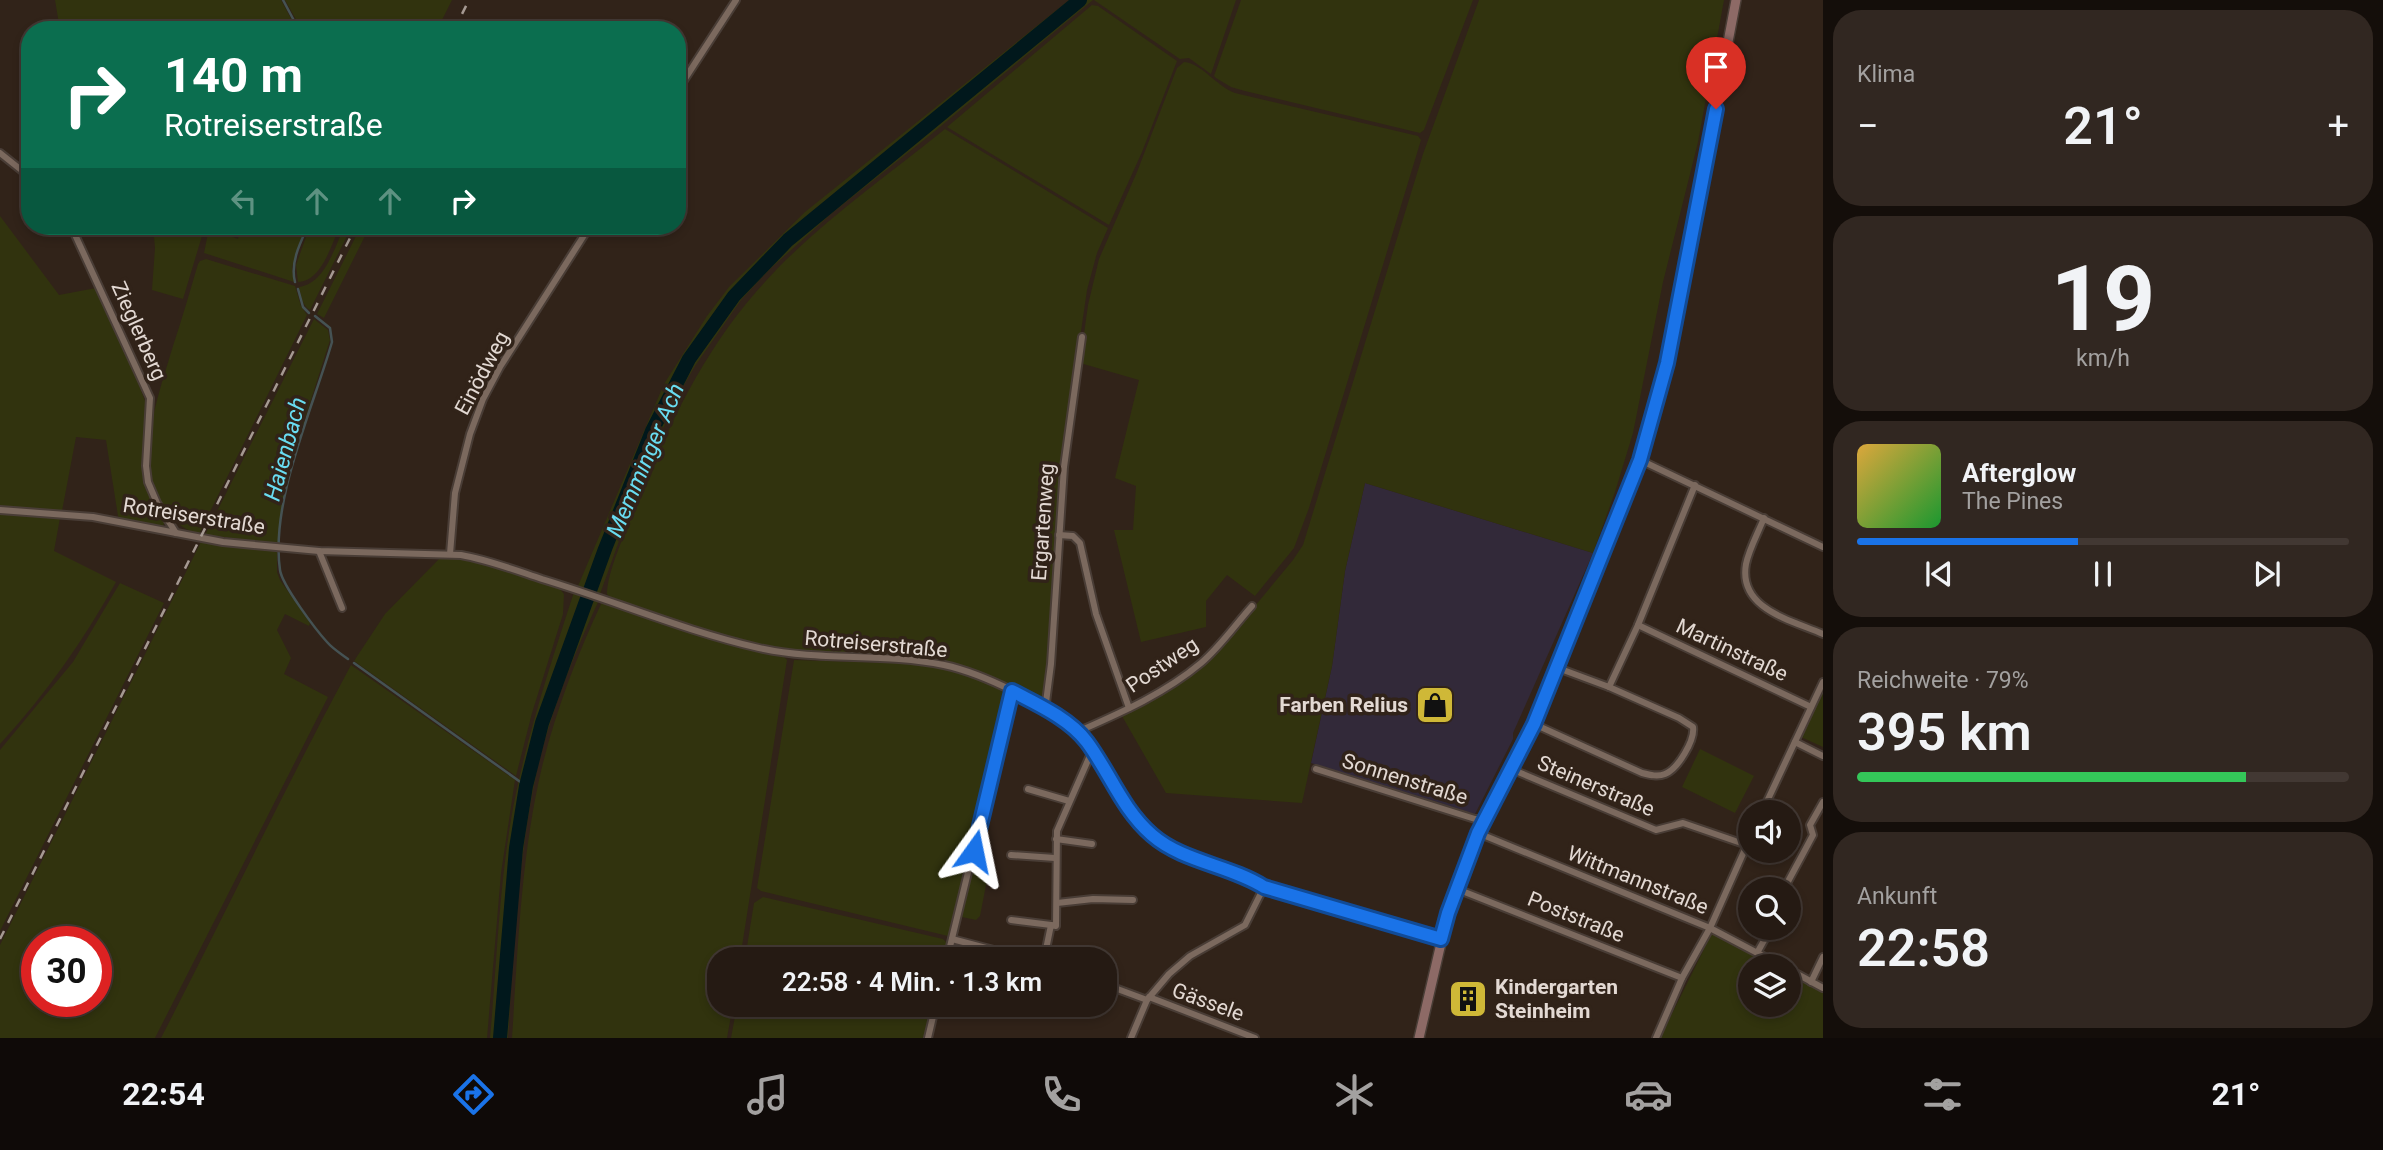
<!DOCTYPE html>
<html lang="de">
<meta charset="utf-8">
<style>
body{margin:0;font-family:Roboto,sans-serif;background:#312721;color:#f1f3f6;height:100vh;display:flex;flex-direction:column;font-size:26px;white-space:nowrap}
*{box-sizing:border-box;margin:0}
p{font-size:23px;color:#a3a1a0}
.icon{flex:none;width:38px;height:38px;fill:none;stroke:currentColor;stroke-width:2;stroke-linecap:round;stroke-linejoin:round}
.map{position:relative;flex:1;overflow:hidden}
.details{display:flex;flex-direction:column;gap:10px;padding:10px;background:#140e0a;width:560px}
.details>*{flex:none}
.hud{position:absolute;left:21px;top:21px;width:665px;height:214px;border-radius:28px;box-shadow:0 4px 10px #0003,0 0 0 2px #423833;background:#0b6e4f;color:#fff;overflow:hidden}
.tools{position:absolute;left:1738px;top:800px;display:grid;gap:14px}
.tools a{display:grid;place-items:center;width:63px;height:63px;border-radius:50%;background:#251a13;box-shadow:0 4px 10px #0003,0 0 0 2px #423833;font-size:35px}
.speed{position:absolute;left:21px;top:926px;display:flex;gap:14px;font-size:35px;font-weight:700;text-align:center}
.speed>*{display:grid;place-content:center;width:91px;height:91px;border-radius:50%;background:#251a13;box-shadow:0 4px 10px #0003,0 0 0 2px #423833;line-height:1}
.speed .limit{border:10px solid #d22;background:#fff;color:#111}
.pin{position:absolute;display:grid;place-items:center;width:60px;height:60px;color:#fff;margin:-72px -30px;border-radius:50% 50% 50% 0;rotate:-45deg;box-shadow:0 0 7px #0007}
.pin .icon{rotate:45deg}
.me{position:absolute;width:77px;margin:-38px;rotate:12deg;stroke-linejoin:round;filter:drop-shadow(0 0 5px #0008)}
.turn{display:flex;align-items:center;gap:24px;height:147px;padding:0 28px;font-size:32px}
.turn .icon{width:91px;height:91px;stroke-width:2.5}
.turn b{display:block;font-size:49px;line-height:60px}
.lanes{display:flex;align-items:center;height:66px;padding:0 28px;background:#0003;justify-content:center;gap:35px;direction:ltr}
.lanes .off{opacity:.35}
.big{font-size:52px;font-weight:600;line-height:1.1}
.details .tile{flex:1;display:flex;flex-direction:column;justify-content:center;gap:10px;min-width:0;padding:0 24px;border-radius:28px;background:#312721}
.details .dial{align-items:center;gap:0}
.dial b{font-size:91px;line-height:1}
.song{display:flex;align-items:center;gap:21px}
.cover{width:84px;height:84px;border-radius:10px;background:linear-gradient(135deg,hsl(40 70% 55%),hsl(130 70% 35%))}
.played{height:7px;border-radius:4px;background:linear-gradient(90deg,#1a73e8 45%,#423833 45%)}
.keys{display:flex;justify-content:space-around;direction:ltr}
.heat{display:flex;justify-content:space-between;align-items:center;font-size:38px;direction:ltr}
.charge{height:10px;border-radius:5px;background:linear-gradient(90deg,#34c759 79%,#423833 0)}
.trip{position:absolute;left:707px;top:947px;width:410px;height:70px;border-radius:28px;background:#251a13;box-shadow:0 4px 10px #0003,0 0 0 2px #423833;font-weight:600;line-height:70px;text-align:center}
.tab-bar{display:flex;height:112px;justify-content:space-around;align-items:center;background:#0f0a08;color:#a3a1a0}
.tab-bar .icon{width:49px;height:49px}
.tab-bar .on{color:#1a73e8}
.tab-bar b{font-size:32px;color:#f1f3f6}
main{display:flex;flex:1;min-height:0}
.map>svg:first-child{display:block}
.industrial{fill:#322939}
.green{fill:#31330e;fill-rule:evenodd}
.lines{fill:none;stroke-linecap:round;stroke-linejoin:round}
.stream{stroke:#455253;stroke-width:2.5}
.river{stroke:#01181c;stroke-width:14}
.street-casing{stroke:#493d36;stroke-width:10}
.secondary-casing{stroke:#493d36;stroke-width:12}
.street{stroke:#7b695e;stroke-width:6}
.secondary{stroke:#8d6a66;stroke-width:9}
.rail{stroke:#a59992;stroke-width:2.5;stroke-dasharray:9 9;stroke-linecap:butt}
.route-casing{stroke:#114b97;stroke-width:18}
.route{stroke:#1a73e8;stroke-width:12}
.labels{text-anchor:middle;stroke-width:7;stroke-linejoin:round;paint-order:stroke}
.street-label{font-size:21px;fill:#e3d9d3;stroke:#312319}
.poi-label{font-size:21px;font-weight:bold;fill:#e3d9d3;stroke:#312319;text-anchor:end}
.water-label{font-size:23px;font-style:italic;fill:#69dcf1;stroke:#312319}
</style>
<main>
<div class="map">
<svg width="1823" height="1038" viewBox="0 0 1823 1038">
<rect width="100%" height="100%" fill="#312319"/>
<path class="industrial" d="M1365,483L1593,553L1513,733V739L1475,814L1311,763L1332,666L1345,571Z"/>
<g class="green">
<path d="M55,0H281L297,30H60Z"/>
<path d="M285,0H452L437,30H302Z"/>
<path d="M1069,0H1093L929,136L831,214L769,270L741,300L695,366L676,399L640,482L600,594L578,586L664,384L707,316L729,287L805,212Z"/>
<path d="M1094,0H1236L1211,74L1189,58L1180,59Z"/>
<path d="M1241,0H1473L1424,130L1420,133L1245,91L1231,87L1216,78L1214,76Z"/>
<path d="M1479,0H1724L1698,142L1663,282L1633,433L1615,492L1593,553L1365,483L1345,571L1332,666L1302,803L1166,793L1122,716L1184,679L1245,618L1293,560L1303,545L1423,154Z"/>
<path d="M1092,5L1098,6L1177,61L1142,152L1109,225L947,127Z"/>
<path d="M1184,62C1203,64 1216,86 1235,93L1418,136L1421,140L1309,508L1294,548L1255,596L1227,575L1206,601V627L1141,642L1114,530H1133L1136,486L1115,478L1139,380L1080,363L1088,305L1099,259L1137,172L1177,68Z"/>
<path d="M945,129L1108,228L1097,253L1087,290L1061,469L1049,661L1044,698L1040,702L968,669L951,663L917,657L839,655L786,650L707,631L611,598L607,594C607,570 630,522 639,499C669,424 703,353 756,292C810,229 881,181 945,129Z"/>
<path d="M0,216L59,295L96,288L134,372L145,401L143,474L151,499L165,521L163,526L120,519L118,516L106,440L76,437L62,511L0,506Z"/>
<path d="M153,226H205L183,299L152,290L155,248Z"/>
<path d="M241,226H306L292,267L294,282L204,253L209,228L238,239Z"/>
<path d="M310,226H340C331,245 322,281 298,282L296,265Z"/>
<path d="M345,226H352L310,310C302,306 301,295 299,287C326,283 334,247 345,226Z"/>
<path d="M361,226H370L324,318L317,314Z"/>
<path d="M206,259L295,286L301,306L307,315L199,534C187,531 177,524 169,514C130,468 158,397 173,346C182,319 190,291 198,264L200,261Z"/>
<path d="M314,319L328,330L330,340L287,475L278,543L205,535Z"/>
<path d="M0,513L60,518L54,551L116,582C84,640 46,694 0,744Z"/>
<path d="M201,542L277,551V572L280,580L310,623L309,626L285,614L277,630L291,658L284,674L328,697L155,1038H0V945ZM37,942H96V1001H37Z"/>
<path d="M446,557L489,565L559,588L564,594L563,614L532,713L516,776L354,661L385,614L440,558Z"/>
<path d="M120,583L164,603L0,931V750L73,662Z"/>
<path d="M574,592L599,600C574,654 552,709 538,766C518,855 514,948 508,1038H490C497,962 499,884 513,808C527,735 551,663 574,592Z"/>
<path d="M602,602L722,642L783,656L787,660L740,959H719V1004L733,1005L727,1038H512C518,948 521,855 542,767C556,710 577,655 602,602Z"/>
<path d="M794,660L924,664L978,679L1001,690L1004,694L1003,714L948,936L761,891L757,888Z"/>
<path d="M351,665L515,780L501,873L487,1038H161C225,914 285,788 351,665Z"/>
<path d="M1823,692V747L1801,737Z"/>
<path d="M1700,749L1754,776L1735,813L1682,787Z"/>
<path d="M975,851L992,854L980,916L976,920L962,917Z"/>
<path d="M763,897L943,939L947,943L943,959H745L754,903Z"/>
<path d="M1713,934L1777,966H1750V1004H1788L1789,972L1823,991V1038H1660L1710,937Z"/>
<path d="M737,1005V1004L932,1005L924,1038H731Z"/>
</g>
<g class="lines">
<g class="stream">
<path d="M283,0L299,30"/>
<path d="M295,282C290,263 300,243 308,226"/>
<path d="M298,289L303,307L309,313"/>
<path d="M315,316L330,328L332,342C313,408 270,501 280,570C282,585 316,630 327,642C333,649 340,653 348,659"/>
<path d="M354,663L526,786"/>
</g>
<path class="river" d="M500,1038L516,848L526,786L542,723L605,549L652,431L689,359L734,296L788,240L1080,0"/>
<defs>
<g id="street">
<path d="M677,91L736,0"/>
<path d="M0,153L30,177"/>
<path d="M71,226L150,398L146,466L148,482L157,503L176,533"/>
<path d="M1640,460L1823,547"/>
<path d="M0,510L93,517L223,542L276,547L319,551L461,555C489,560 515,570 542,579C615,601 685,631 759,648C821,662 883,652 944,665C967,670 991,680 1013,691C1035,702 1071,722 1087,742C1111,773 1123,810 1154,836C1184,863 1230,865 1264,887L1441,939"/>
<path d="M1764,518C1758,533 1749,549 1746,564C1738,609 1791,620 1823,634"/>
<path d="M1059,535L1073,536L1080,543L1096,614L1129,708"/>
<path d="M319,551L342,608"/>
<path d="M450,554L455,493L470,434L483,399L500,367L590,226"/>
<path d="M1638,625L1811,707"/>
<path d="M1609,687L1638,625L1695,485"/>
<path d="M1045,710L1051,664L1064,467L1082,337"/>
<path d="M1534,724L1642,773C1650,775 1658,777 1665,774C1678,769 1695,740 1693,727L1679,718L1609,687L1558,668"/>
<path d="M1077,732C1120,713 1164,694 1201,663C1220,647 1235,625 1252,606"/>
<path d="M1795,742L1823,756"/>
<path d="M1316,769L1475,819H1484"/>
<path d="M1511,769L1656,830L1683,823L1747,845"/>
<path d="M1028,789L1069,801"/>
<path d="M1762,812L1823,682"/>
<path d="M1478,833L1710,928L1782,966"/>
<path d="M1056,839L1092,844"/>
<path d="M1011,855L1055,858"/>
<path d="M1457,889L1682,978"/>
<path d="M1784,889L1813,835L1810,825L1823,802"/>
<path d="M1057,903L1093,899L1133,900"/>
<path d="M1011,920L1051,925"/>
<path d="M952,939L1028,959"/>
<path d="M1757,953L1771,928"/>
<path d="M947,959L1012,691"/>
<path d="M1044,959L1051,925L1056,926L1057,831L1092,751"/>
<path d="M1788,969L1823,988"/>
<path d="M1811,982L1823,957"/>
<path d="M1104,984L1147,1000"/>
<path d="M1149,997L1255,1038"/>
<path d="M928,1038L936,1004"/>
<path d="M1131,1038L1147,1000L1169,974L1190,956L1245,925L1264,887"/>
<path d="M1656,1038L1682,978L1710,928L1750,838"/>
</g>
<path id="secondary" d="M1419,1038L1448,913L1478,833L1534,724L1640,460L1667,363L1736,0"/>
</defs>
<use href="#street" class="street-casing"/>
<use href="#secondary" class="secondary-casing"/>
<use href="#street" class="street"/>
<use href="#secondary" class="secondary"/>
<g class="rail">
<path d="M454,30L469,0"/>
<path d="M0,939L356,226"/>
</g>
</g>
<g class="lines">
<defs>
<path id="route" d="M974,851L1012,691C1037,704 1070,719 1087,742C1110,773 1122,809 1152,835C1183,862 1229,865 1264,887L1441,939L1448,913L1478,833L1534,724L1640,460L1667,363L1716,109"/>
</defs>
<use href="#route" class="route-casing"/>
<use href="#route" class="route"/>
</g>
<defs>
<symbol id="shop-square" viewBox="-11 -11 22 22"><rect x="-9" y="-9" width="18" height="18" rx="4" fill="#cfb837" stroke="#312319"/><path d="M-5-2.5h2.3a2.7 3.5 0 0 1 5.4 0H5L5.5 6h-11ZM-1.5-2.5h3a1.5 2.3 0 0 0-3 0Z" fill="#111"/></symbol>
<symbol id="building-square" viewBox="-11 -11 22 22"><rect x="-9" y="-9" width="18" height="18" rx="4" fill="#cfb837" stroke="#312319"/><path d="M-4-6H4V6H1V3H-1V6H-4ZM-2.5-4.3h1.7v1.8h-1.7ZM.8-4.3h1.7v1.8H.8ZM-2.5-1h1.7V.8h-1.7ZM.8-1h1.7V.8H.8Z" fill="#111"/></symbol>
</defs>
<g fill-rule="evenodd">
<use href="#shop-square" x="1413" y="683" width="44" height="44"/>
<use href="#building-square" x="1446" y="977" width="44" height="44"/>
</g>
<g class="labels">
<g class="street-label">
<text transform="translate(139 331) rotate(66)" y="7">Zieglerberg</text>
<text transform="translate(482 373) rotate(-62)" y="7">Einödweg</text>
<text transform="translate(194 516) rotate(9)" y="7">Rotreiserstraße</text>
<text transform="translate(1043 522) rotate(-86)" y="7">Ergartenweg</text>
<text transform="translate(876 644) rotate(5)" y="7">Rotreiserstraße</text>
<text transform="translate(1732 650) rotate(25)" y="7">Martinstraße</text>
<text transform="translate(1162 665) rotate(-34)" y="7">Postweg</text>
<text transform="translate(1405 779) rotate(17)" y="7">Sonnenstraße</text>
<text transform="translate(1596 786) rotate(23)" y="7">Steinerstraße</text>
<text transform="translate(1638 880) rotate(22)" y="7">Wittmannstraße</text>
<text transform="translate(1576 917) rotate(22)" y="7">Poststraße</text>
<text transform="translate(1208 1002) rotate(20)" y="7">Gässele</text>
</g>
<g class="poi-label">
<text x="1408" y="712">Farben Relius</text>
<text x="1495" y="994" text-anchor="start">Kindergarten<tspan x="1495" dy="24">Steinheim</tspan></text>
</g>
<g class="water-label">
<text transform="translate(285 449) rotate(-75)" y="8">Haienbach</text>
<text transform="translate(645 460) rotate(-67)" y="8">Memminger Ach</text>
</g>
</g>
</svg>
<div class="tools">
<a><svg class="icon" aria-label="sound" viewBox="0 0 24 24"><path d="M4 9h4l5-4v14l-5-4H4zM17 9q2 3 0 6"/></svg></a>
<a><svg class="icon" aria-label="search" viewBox="0 0 24 24"><circle cx="10" cy="10" r="6"/><path d="M15 15l6 6"/></svg></a>
<a><svg class="icon" aria-label="layers" viewBox="0 0 24 24"><path d="M12 4l9 5-9 5-9-5zM3 14l9 5 9-5"/></svg></a>
</div>
<div class="speed"><div class="limit">30</div></div>
<div class="pin" style="left:1716px;top:109px;background:#d93025"><svg class="icon" aria-label="arrive" viewBox="0 0 24 24"><path d="M6 21V4h12l-3 4 3 4H6"/></svg></div>
<svg class="me" style="left:974px;top:851px" viewBox="-20 -20 40 40"><path d="M0-17L14 15 0 8-14 15z" fill="#1a73e8" stroke="#fff" stroke-width="4"/></svg>
<div class="trip">22:58 · 4 Min. · 1.3 km</div>
<div class="hud">
<div class="turn"><svg class="icon" aria-label="right" viewBox="0 0 24 24"><path d="M7 20v-9h11M14 6l5 5-5 5"/></svg><div><b>140 m</b>Rotreiserstraße</div></div>
<div class="lanes"><svg class="icon off" aria-label="left" viewBox="0 0 24 24"><path d="M17 20v-9H6M10 6l-5 5 5 5"/></svg><svg class="icon off" aria-label="ahead" viewBox="0 0 24 24"><path d="M12 20V5M6 11l6-6 6 6"/></svg><svg class="icon off" aria-label="ahead" viewBox="0 0 24 24"><path d="M12 20V5M6 11l6-6 6 6"/></svg><svg class="icon" aria-label="right" viewBox="0 0 24 24"><path d="M7 20v-9h11M14 6l5 5-5 5"/></svg></div>
</div>
</div>
<section class="details">
<div class="tile"><p>Klima</p>
<div class="heat"><a>−</a><b class="big">21°</b><a>+</a></div>
</div>
<div class="tile dial"><b>19</b><p>km/h</p></div>
<div class="tile">
<div class="song"><i class="cover"></i><div><b>Afterglow</b><p>The Pines</p></div></div>
<div class="played"></div>
<div class="keys"><svg class="icon" aria-label="previous" viewBox="0 0 24 24"><path d="M18 5L8 12l10 7zM5 5v14"/></svg><svg class="icon" aria-label="pause" viewBox="0 0 24 24"><path d="M8 5v14M16 5v14"/></svg><svg class="icon" aria-label="next" viewBox="0 0 24 24"><path d="M6 5l10 7-10 7zM19 5v14"/></svg></div>
</div>
<div class="tile"><p>Reichweite · 79%</p><b class="big">395 km</b><div class="charge"></div></div>
<div class="tile"><p>Ankunft</p><b class="big">22:58</b></div>
</section>
</main>
<nav class="tab-bar">
<b>22:54</b>
<svg class="icon on" aria-label="directions" viewBox="0 0 24 24"><path d="M12 3l9 9-9 9-9-9zM9 14v-3h6M13 9l2 2-2 2"/></svg>
<svg class="icon" aria-label="music" viewBox="0 0 24 24"><path d="M9 18V5l10-2v13"/><circle cx="6" cy="18" r="3"/><circle cx="16" cy="16" r="3"/></svg>
<svg class="icon" aria-label="phone" viewBox="0 0 24 24"><path d="M5 4h4l2 5-3 2q2 4 5 5l2-3 5 2v4C11 20 4 13 5 4z"/></svg>
<svg class="icon" aria-label="climate" viewBox="0 0 24 24"><path d="M12 3v18M4 7l16 10M4 17L20 7"/></svg>
<svg class="icon" aria-label="car" viewBox="0 0 24 24"><path d="M5 17H2v-5l4-1 3-4h7l3 4 3 1v5h-3M9 17h6M6 11h13"/><circle cx="7" cy="17" r="2"/><circle cx="17" cy="17" r="2"/></svg>
<svg class="icon" aria-label="filters" viewBox="0 0 24 24"><path d="M4 7h16M4 17h16"/><circle cx="9" cy="7" r="2"/><circle cx="15" cy="17" r="2"/></svg>
<b>21°</b>
</nav>
